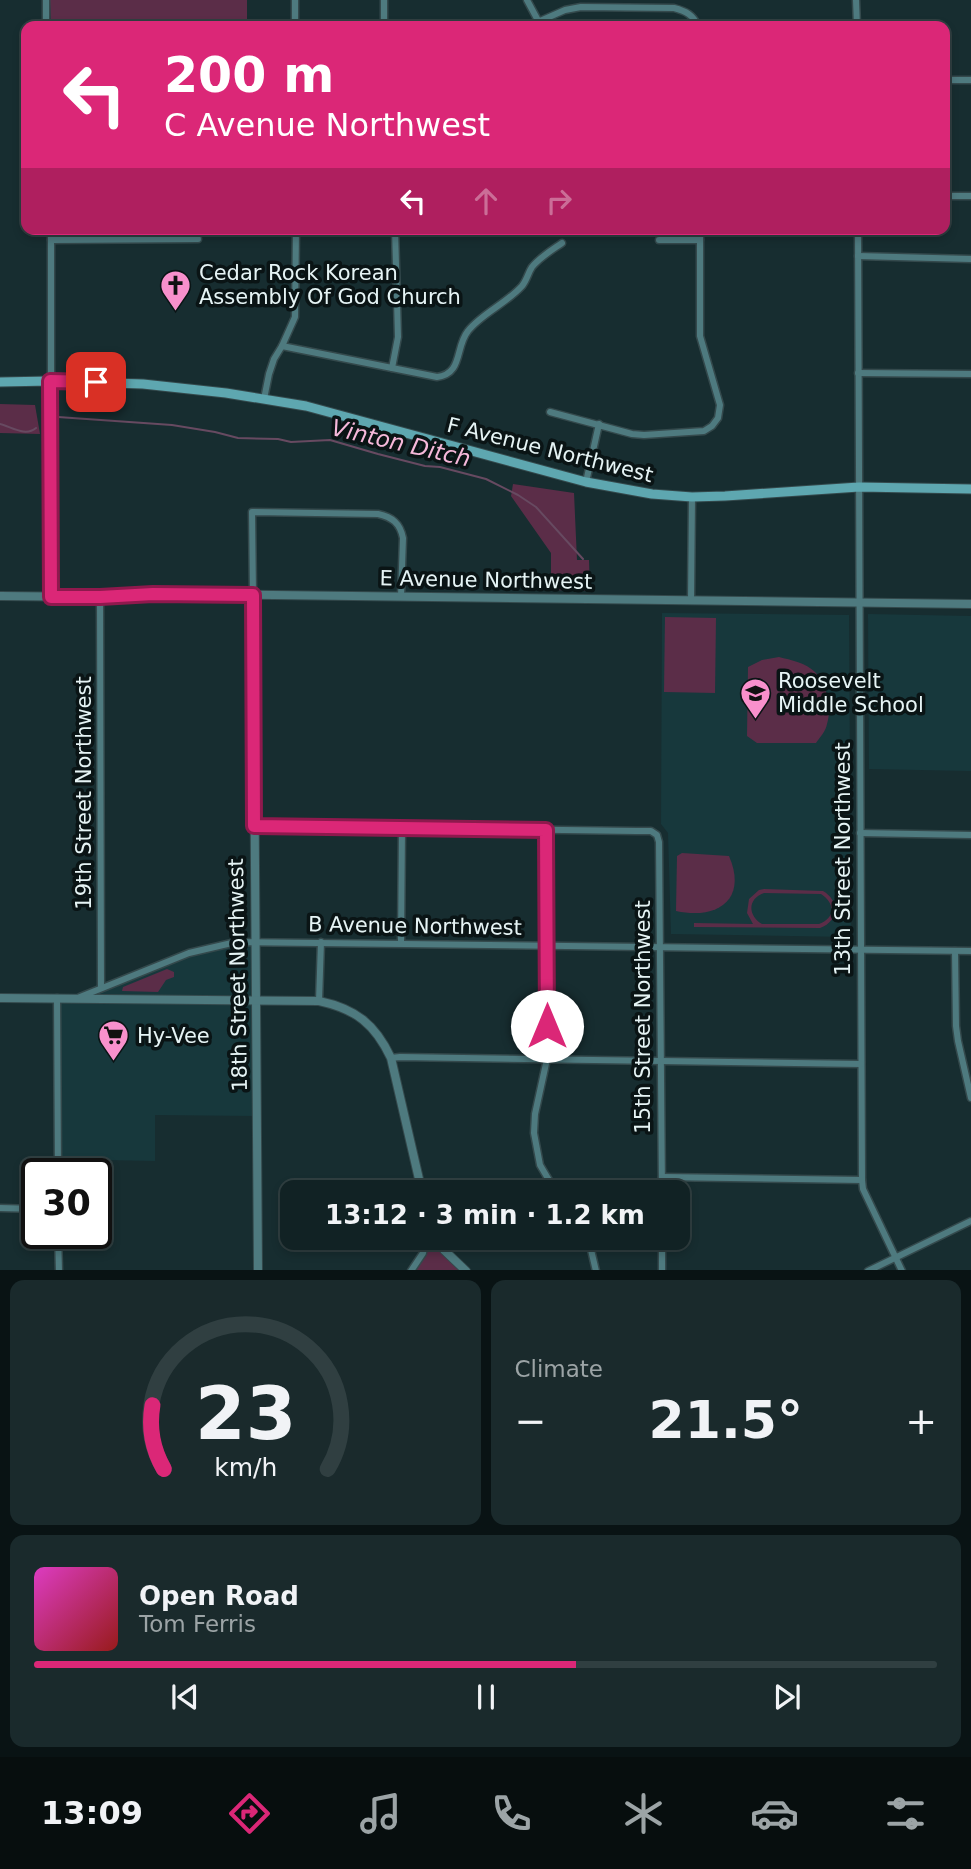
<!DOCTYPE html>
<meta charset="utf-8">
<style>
body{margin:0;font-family:"DejaVu Sans",sans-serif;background:#1a2a2c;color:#f1f3f6;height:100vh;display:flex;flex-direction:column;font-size:26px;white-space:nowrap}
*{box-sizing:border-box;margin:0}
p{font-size:23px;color:#9ca4a6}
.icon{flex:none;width:38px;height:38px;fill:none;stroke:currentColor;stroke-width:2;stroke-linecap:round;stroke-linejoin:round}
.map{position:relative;height:1270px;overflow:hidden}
.drawer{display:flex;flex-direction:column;gap:10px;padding:10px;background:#091314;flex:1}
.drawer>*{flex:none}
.banner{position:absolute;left:21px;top:21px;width:929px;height:214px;border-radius:14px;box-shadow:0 4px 10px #0003,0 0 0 2px #303f41;background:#db2777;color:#fff;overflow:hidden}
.speed{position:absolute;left:21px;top:1158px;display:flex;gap:14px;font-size:35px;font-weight:700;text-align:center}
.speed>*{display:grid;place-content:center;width:91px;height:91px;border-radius:50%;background:#112224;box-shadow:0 4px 10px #0003,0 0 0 2px #303f41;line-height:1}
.speed .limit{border:4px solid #111;border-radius:10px;background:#fff;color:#111}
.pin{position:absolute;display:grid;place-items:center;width:60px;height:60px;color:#fff;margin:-30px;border-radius:14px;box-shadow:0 4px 10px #0006}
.me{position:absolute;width:77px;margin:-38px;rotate:0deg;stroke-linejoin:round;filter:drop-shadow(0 0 5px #0008)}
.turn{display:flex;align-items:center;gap:24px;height:147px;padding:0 28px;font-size:32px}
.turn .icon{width:91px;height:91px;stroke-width:2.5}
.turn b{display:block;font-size:49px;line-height:60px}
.lanes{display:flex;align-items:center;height:66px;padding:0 28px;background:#0003;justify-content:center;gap:35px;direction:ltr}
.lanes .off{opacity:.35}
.big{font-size:52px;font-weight:700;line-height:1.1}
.drawer .tile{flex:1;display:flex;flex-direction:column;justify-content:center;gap:10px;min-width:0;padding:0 24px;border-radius:14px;background:#1a2a2c}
.drawer .dial{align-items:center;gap:0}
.dial svg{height:182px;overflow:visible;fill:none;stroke:#303f41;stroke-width:7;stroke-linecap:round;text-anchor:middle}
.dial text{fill:#f1f3f6;stroke:none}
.song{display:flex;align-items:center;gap:21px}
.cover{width:84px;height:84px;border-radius:10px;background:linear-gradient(135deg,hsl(310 70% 55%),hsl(0 70% 35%))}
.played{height:7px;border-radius:4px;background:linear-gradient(90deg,#db2777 60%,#303f41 60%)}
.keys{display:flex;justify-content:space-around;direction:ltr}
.heat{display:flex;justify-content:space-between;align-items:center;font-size:38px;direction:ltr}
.drawer .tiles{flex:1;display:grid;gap:10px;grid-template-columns:1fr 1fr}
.tile:last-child{grid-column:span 2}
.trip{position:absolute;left:280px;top:1180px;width:410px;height:70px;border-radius:14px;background:#112224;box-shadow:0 4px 10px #0003,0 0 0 2px #303f41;font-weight:700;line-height:70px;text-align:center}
.menu{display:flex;height:112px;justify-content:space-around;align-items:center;background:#070e0e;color:#9ca4a6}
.menu .icon{width:49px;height:49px}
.menu .on{color:#db2777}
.menu b{font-size:32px;color:#f1f3f6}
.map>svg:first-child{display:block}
.built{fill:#17383c}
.green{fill:#5b2d48;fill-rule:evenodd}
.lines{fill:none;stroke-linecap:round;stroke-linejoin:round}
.stream{stroke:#674a61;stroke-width:2}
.minor-casing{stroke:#34494c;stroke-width:9}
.tertiary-casing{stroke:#34494c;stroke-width:10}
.secondary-casing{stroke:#34494c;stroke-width:11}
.minor{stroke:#4e7a7f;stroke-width:6}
.tertiary{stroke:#4e7a7f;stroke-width:8}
.secondary{stroke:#5ea7b0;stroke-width:9}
.route-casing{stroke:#8e194d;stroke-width:18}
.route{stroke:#db2777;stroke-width:12}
.labels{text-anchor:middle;stroke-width:7;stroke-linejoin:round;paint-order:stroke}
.poi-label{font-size:21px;fill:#e6f4f5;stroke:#0a1415;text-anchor:start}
.street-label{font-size:21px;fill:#e6f4f5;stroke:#0a1415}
.water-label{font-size:23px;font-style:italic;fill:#f6b8da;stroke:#0a1415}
</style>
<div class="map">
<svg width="971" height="1271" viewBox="0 0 971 1271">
<rect width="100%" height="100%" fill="#172d30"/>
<g class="built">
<path d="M662,613L849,615L851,937L671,934L668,833L661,824Z"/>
<path d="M868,614L971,616V771L869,769Z"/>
<path d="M256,941L257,1116L155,1115V1161L58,1159L57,998H79L189,953Z"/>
</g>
<g class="green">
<path d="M50,0H247V26H51Z"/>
<path d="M0,404L35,405L40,434L0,433Z"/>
<path d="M513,484L574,493L577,560H589L590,591L551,590V553L511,496Z"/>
<path d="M665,617L716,618L715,693L664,692Z"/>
<path d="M779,657C791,660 806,663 815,672C827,685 832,707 827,724C826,731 820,737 816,743H757L747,736L748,667L762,660Z"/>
<path d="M682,853L729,856C748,900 717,920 676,911L677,856Z"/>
<path d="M764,889L823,891C840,901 839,921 820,928L694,927V923L753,924L747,913L749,899L759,890ZM764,893L821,894C835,903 836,918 819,924H762C748,916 747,899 764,893Z"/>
<path d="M167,969L174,972V977L166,980L158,992L122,991L123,987Z"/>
<path d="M426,1237H436L466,1271H411L423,1253Z"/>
</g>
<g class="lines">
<g class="stream">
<path d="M58,417L172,425L215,432L238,438L278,439L291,442L330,440L378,454L425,466L440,467L486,479L518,495L536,507L583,559"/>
<path d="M0,424C12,427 25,437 36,428"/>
</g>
<defs>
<g id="minor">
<path d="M46,0V26"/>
<path d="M295,0V26"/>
<path d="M384,0V26"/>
<path d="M527,0L541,26"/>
<path d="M856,0L857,26"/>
<path d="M540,21L565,10L581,7L674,8C686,11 693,15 698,26"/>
<path d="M945,80H971"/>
<path d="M945,196H971"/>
<path d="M51,229V597"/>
<path d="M858,229L862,1180L863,1189L902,1271"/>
<path d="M51,240L198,239"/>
<path d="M659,240H700"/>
<path d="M858,256L971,259"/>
<path d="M282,346L437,377C463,374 455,347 468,331C481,314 507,303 522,286C527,280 528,273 532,267C540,257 552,250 562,243"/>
<path d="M392,368L398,337L395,229"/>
<path d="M858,373L971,374"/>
<path d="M264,399L269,374L274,359L282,346L295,317L296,229"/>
<path d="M550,412L632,434L644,435L704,431L712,426L718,418L720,405L700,336V229"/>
<path d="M586,482L599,424"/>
<path d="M253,595L252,512L378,514C392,517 400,523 403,538L401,596"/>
<path d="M100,597L101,988"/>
<path d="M691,600L692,497"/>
<path d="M254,826L637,831H651L657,835L659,842L662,1192"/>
<path d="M546,830L547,1059L535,1114L534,1133L540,1165L556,1192"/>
<path d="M860,833L971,835"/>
<path d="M401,943L402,828"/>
<path d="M955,951L956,1026L958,1041L971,1098"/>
<path d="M80,997L189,953L236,942L971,951"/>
<path d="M57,998L58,1174"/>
<path d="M319,1001L321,942"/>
<path d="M391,1058L400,1057L861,1064"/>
<path d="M662,1177L862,1180"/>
<path d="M0,1208L37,1209"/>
<path d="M58,1234L59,1271"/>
<path d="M588,1237L596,1271"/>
<path d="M411,1271L423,1253L426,1237"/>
<path d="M662,1271V1237"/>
<path d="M868,1271L971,1221"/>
</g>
<g id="tertiary">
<path d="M253,595L258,1271"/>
<path d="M0,596L100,597L153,594H204L971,604"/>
<path d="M0,998L319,1001C356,1009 375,1024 391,1058L422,1192"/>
<path d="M436,1237L444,1250L466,1271"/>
</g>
<path id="secondary" d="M0,382L50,381L143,384L226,393L306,406L586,482L652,494L692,497L725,496L859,487L971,489"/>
</defs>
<use href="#minor" class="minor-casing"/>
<use href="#tertiary" class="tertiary-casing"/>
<use href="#secondary" class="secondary-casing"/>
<use href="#minor" class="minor"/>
<use href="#tertiary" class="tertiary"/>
<use href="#secondary" class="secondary"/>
</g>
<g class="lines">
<defs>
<path id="route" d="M96,382L50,381L51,597H100L153,594L253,595L254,826L546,830L547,1026"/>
</defs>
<use href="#route" class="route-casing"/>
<use href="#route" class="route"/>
</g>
<defs>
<symbol id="church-pin" viewBox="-11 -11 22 30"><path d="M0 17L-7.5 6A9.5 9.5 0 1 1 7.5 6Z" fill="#f890cc" stroke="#0a1415"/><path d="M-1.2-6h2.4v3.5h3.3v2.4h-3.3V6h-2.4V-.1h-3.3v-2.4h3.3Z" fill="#111"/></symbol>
<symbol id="school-pin" viewBox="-11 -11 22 30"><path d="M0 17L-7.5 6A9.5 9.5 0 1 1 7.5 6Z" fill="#f890cc" stroke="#0a1415"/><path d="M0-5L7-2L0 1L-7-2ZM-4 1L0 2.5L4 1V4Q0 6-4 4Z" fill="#111"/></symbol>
<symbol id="supermarket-pin" viewBox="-11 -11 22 30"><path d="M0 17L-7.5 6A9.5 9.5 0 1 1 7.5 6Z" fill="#f890cc" stroke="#0a1415"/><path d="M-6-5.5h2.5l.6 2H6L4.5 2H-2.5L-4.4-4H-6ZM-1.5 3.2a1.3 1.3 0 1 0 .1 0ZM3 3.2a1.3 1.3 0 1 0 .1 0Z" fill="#111"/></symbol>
</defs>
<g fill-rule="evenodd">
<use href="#church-pin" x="158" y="268" width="35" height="47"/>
<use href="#school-pin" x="738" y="676" width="35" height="47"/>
<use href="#supermarket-pin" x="96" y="1018" width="35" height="47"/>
</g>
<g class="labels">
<g class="poi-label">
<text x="199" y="280">Cedar Rock Korean<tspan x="199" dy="24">Assembly Of God Church</tspan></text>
<text x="778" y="688">Roosevelt<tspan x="778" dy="24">Middle School</tspan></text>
<text x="137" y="1043">Hy-Vee</text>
</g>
<g class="street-label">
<text transform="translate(550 450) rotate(14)" y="7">F Avenue Northwest</text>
<text transform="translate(486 580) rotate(1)" y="7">E Avenue Northwest</text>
<text transform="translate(84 793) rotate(-90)" y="7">19th Street Northwest</text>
<text transform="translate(843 859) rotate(-90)" y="7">13th Street Northwest</text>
<text transform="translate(415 926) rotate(1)" y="7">B Avenue Northwest</text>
<text transform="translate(238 975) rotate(-91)" y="7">18th Street Northwest</text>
<text transform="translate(643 1017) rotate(-90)" y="7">15th Street Northwest</text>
</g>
<g class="water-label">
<text transform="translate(401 443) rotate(13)" y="8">Vinton Ditch</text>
</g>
</g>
</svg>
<div class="speed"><div class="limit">30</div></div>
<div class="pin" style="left:96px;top:382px;background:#d93025"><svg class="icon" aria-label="arrive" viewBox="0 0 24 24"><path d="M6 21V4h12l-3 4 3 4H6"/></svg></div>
<svg class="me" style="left:547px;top:1026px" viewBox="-20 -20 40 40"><circle r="19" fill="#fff"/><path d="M0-13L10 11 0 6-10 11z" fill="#db2777"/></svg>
<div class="trip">13:12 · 3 min · 1.2 km</div>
<div class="banner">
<div class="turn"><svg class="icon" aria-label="left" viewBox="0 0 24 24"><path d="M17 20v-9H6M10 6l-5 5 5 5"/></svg><div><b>200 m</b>C Avenue Northwest</div></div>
<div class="lanes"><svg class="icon" aria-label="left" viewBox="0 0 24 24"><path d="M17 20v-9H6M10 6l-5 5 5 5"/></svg><svg class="icon off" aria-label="ahead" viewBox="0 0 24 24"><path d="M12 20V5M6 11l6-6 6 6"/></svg><svg class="icon off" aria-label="right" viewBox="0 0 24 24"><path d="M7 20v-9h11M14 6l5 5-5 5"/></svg></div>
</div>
</div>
<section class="drawer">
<div class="tiles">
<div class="tile dial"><svg viewBox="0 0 100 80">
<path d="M14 69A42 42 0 1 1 86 69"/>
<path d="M14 69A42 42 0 0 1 9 41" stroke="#db2777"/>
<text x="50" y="56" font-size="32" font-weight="700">23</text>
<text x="50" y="72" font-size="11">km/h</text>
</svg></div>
<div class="tile"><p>Climate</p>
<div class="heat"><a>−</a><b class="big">21.5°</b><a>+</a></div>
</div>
<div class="tile">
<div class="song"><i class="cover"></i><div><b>Open Road</b><p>Tom Ferris</p></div></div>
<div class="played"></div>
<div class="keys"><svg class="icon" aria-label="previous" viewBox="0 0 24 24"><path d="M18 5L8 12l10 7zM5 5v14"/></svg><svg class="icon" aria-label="pause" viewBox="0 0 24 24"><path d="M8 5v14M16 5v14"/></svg><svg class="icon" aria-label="next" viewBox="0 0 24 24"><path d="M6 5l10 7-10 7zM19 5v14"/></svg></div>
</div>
</div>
</section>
<nav class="menu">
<b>13:09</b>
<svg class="icon on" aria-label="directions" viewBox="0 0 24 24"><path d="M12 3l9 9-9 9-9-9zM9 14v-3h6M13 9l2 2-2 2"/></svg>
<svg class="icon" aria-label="music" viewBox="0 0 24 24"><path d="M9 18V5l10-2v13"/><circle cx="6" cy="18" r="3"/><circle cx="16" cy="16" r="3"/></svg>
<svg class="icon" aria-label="phone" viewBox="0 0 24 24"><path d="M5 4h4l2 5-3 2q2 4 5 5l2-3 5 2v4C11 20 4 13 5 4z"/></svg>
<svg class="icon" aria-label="climate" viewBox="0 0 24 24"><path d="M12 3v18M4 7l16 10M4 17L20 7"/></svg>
<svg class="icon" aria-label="car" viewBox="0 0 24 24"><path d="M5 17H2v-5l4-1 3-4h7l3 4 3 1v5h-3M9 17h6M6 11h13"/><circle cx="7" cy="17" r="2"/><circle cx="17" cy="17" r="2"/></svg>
<svg class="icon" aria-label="filters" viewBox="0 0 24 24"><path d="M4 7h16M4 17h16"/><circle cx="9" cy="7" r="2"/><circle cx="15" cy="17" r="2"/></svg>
</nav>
